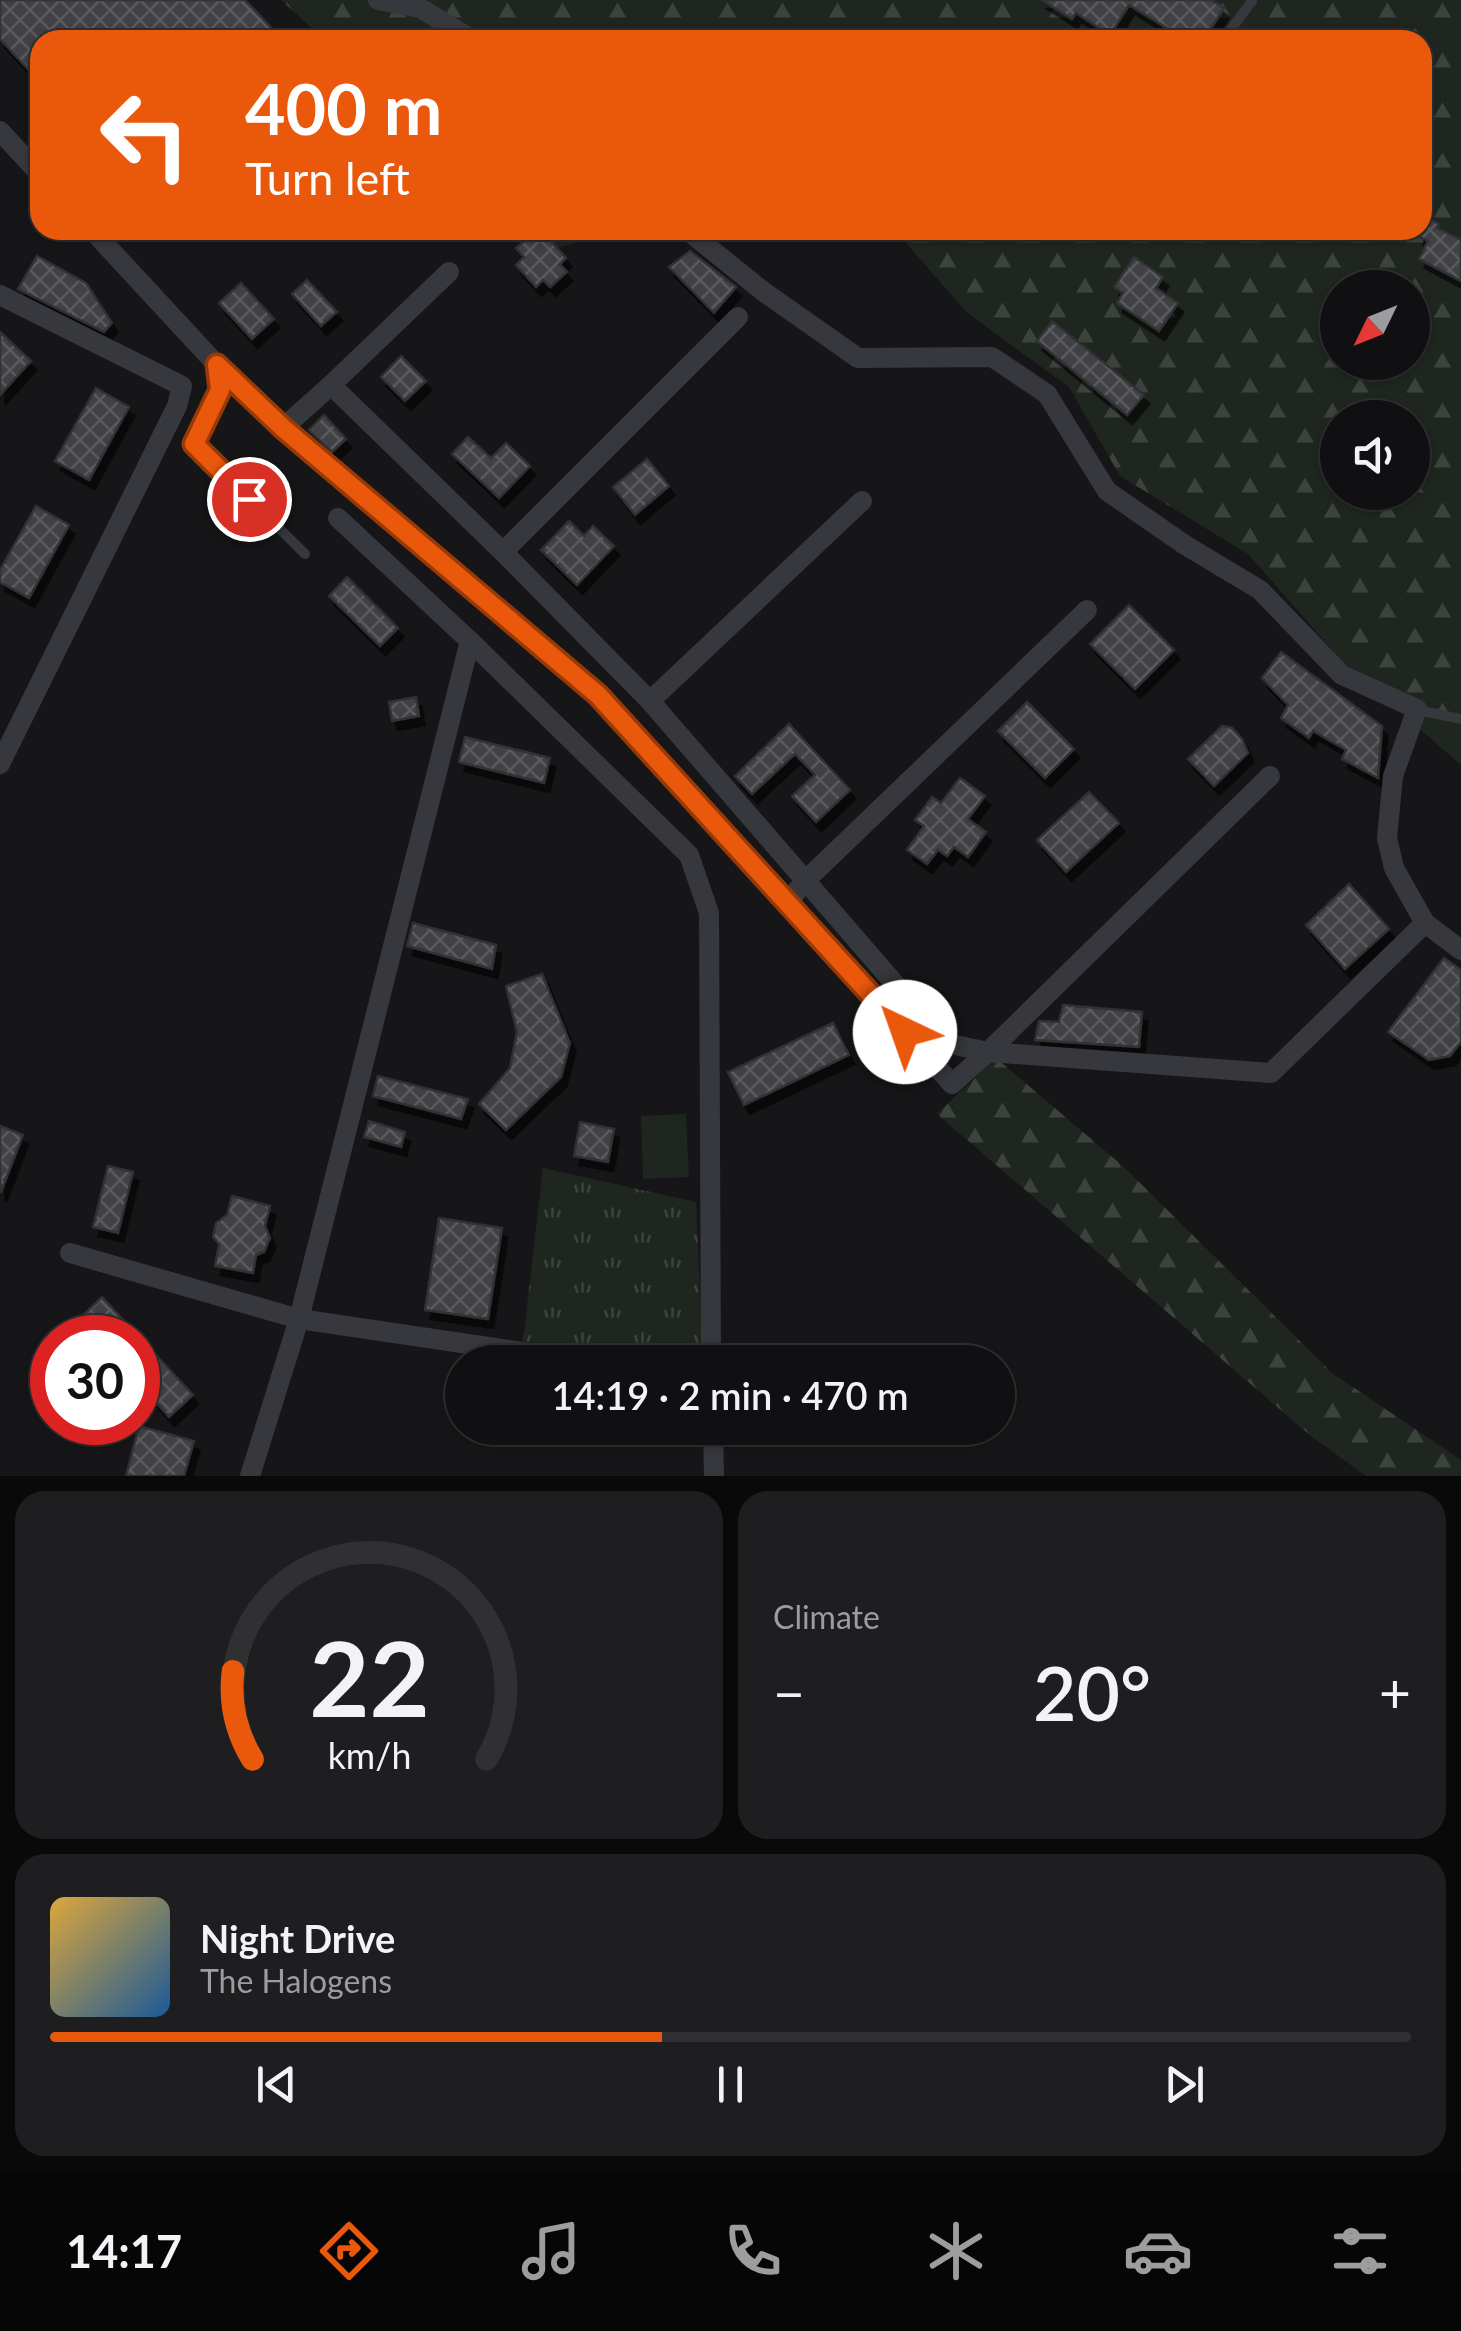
<!DOCTYPE html>
<meta charset="utf-8">
<style>
body{margin:0;font-family:Lato,sans-serif;background:#1e1e20;color:#f1f3f6;height:100vh;display:flex;flex-direction:column;font-size:38px;white-space:nowrap}
*{box-sizing:border-box;margin:0}
p{font-size:32px;color:#9c9d9f}
.icon{flex:none;width:55px;height:55px;fill:none;stroke:currentColor;stroke-width:2;stroke-linecap:round;stroke-linejoin:round}
.map{position:relative;height:1476px;overflow:hidden}
.details{display:flex;flex-direction:column;gap:15px;padding:15px;background:#09090a;flex:1}
.details>*{flex:none}
.top-card{position:absolute;left:30px;top:30px;width:1402px;height:210px;border-radius:30px;box-shadow:0 2px 8px #0004,0 0 0 2px #303032;background:#ea580c;color:#fff;overflow:hidden}
.needle{width:65px;rotate:227deg}
.controls{position:absolute;left:1320px;top:270px;display:grid;gap:20px}
.controls a{display:grid;place-items:center;width:110px;height:110px;border-radius:50%;background:#101012;box-shadow:0 2px 8px #0004,0 0 0 2px #303032;font-size:50px}
.speed{position:absolute;left:30px;top:1315px;display:flex;gap:20px;font-size:50px;font-weight:700;text-align:center}
.speed>*{display:grid;place-content:center;width:130px;height:130px;border-radius:50%;background:#101012;box-shadow:0 2px 8px #0004,0 0 0 2px #303032;line-height:1}
.speed .limit{border:15px solid #d22;background:#fff;color:#111}
.pin{position:absolute;display:grid;place-items:center;width:85px;height:85px;color:#fff;margin:-42px;border:5px solid #fff;border-radius:50%;box-shadow:0 2px 10px #0007}
.me{position:absolute;width:110px;margin:-55px;rotate:318deg;stroke-linejoin:round;filter:drop-shadow(0 0 8px #0008)}
.turn{display:flex;align-items:center;gap:35px;height:210px;padding:0 50px;font-size:45px}
.turn .icon{width:130px;height:130px;stroke-width:2.5}
.turn b{display:block;font-size:70px;line-height:85px}
.big{font-size:75px;font-weight:600;line-height:1.1}
.details .widget{flex:1;display:flex;flex-direction:column;justify-content:center;gap:15px;min-width:0;padding:0 35px;border-radius:30px;background:#1e1e20}
.details .dial{align-items:center;gap:0}
.dial svg{height:260px;overflow:visible;fill:none;stroke:#303032;stroke-width:7;stroke-linecap:round;text-anchor:middle}
.dial text{fill:#f1f3f6;stroke:none}
.song{display:flex;align-items:center;gap:30px}
.cover{width:120px;height:120px;border-radius:15px;background:linear-gradient(135deg,hsl(40 70% 55%),hsl(210 70% 35%))}
.played{height:10px;border-radius:5px;background:linear-gradient(90deg,#ea580c 45%,#303032 45%)}
.keys{display:flex;justify-content:space-around;direction:ltr}
.heat{display:flex;justify-content:space-between;align-items:center;font-size:55px;direction:ltr}
.details .tiles{flex:1;display:grid;gap:15px;grid-template-columns:1fr 1fr}
.widget:last-child{grid-column:span 2}
.trip{position:absolute;left:445px;top:1345px;width:570px;height:100px;border-radius:50px;background:#101012;box-shadow:0 2px 8px #0004,0 0 0 2px #303032;font-weight:600;line-height:100px;text-align:center}
.dock{display:flex;height:160px;justify-content:space-around;align-items:center;background:#060607;color:#9c9d9f}
.dock .icon{width:70px;height:70px}
.dock .current{color:#ea580c}
.dock b{font-size:45px;color:#f1f3f6}
.map>svg:first-child{display:block}
.grass{fill:url(#grass-tufts)}
.forest{fill:url(#forest-firs);fill-rule:evenodd}
.garden{fill:#1e261f}
.building{fill:url(#building-cross-hatch);stroke:#303034;stroke-width:2.5;filter:url(#shadow)}
.lines{fill:none;stroke-linecap:round;stroke-linejoin:round}
.service{stroke:#37383d;stroke-width:10}
.minor{stroke:#37383d;stroke-width:20}
.route-casing{stroke:#983908;stroke-width:25}
.route{stroke:#ea580c;stroke-width:18}
</style>
<div class="map">
<svg width="1461" height="1476" viewBox="0 0 1461 1476">
<defs>
<pattern id="grass-tufts" width="24" height="20" patternUnits="userSpaceOnUse" patternTransform="scale(2.5)"><rect width="24" height="20" fill="#1e261f"/><path d="M3 7l-1-3M5 7V3M7 7l1-3M15 17l-1-3M17 17v-4M19 17l1-3" fill="none" stroke="#3c433d"/></pattern>
<pattern id="forest-firs" width="22" height="20" patternUnits="userSpaceOnUse" patternTransform="scale(2.5)"><rect width="22" height="20" fill="#1e261f"/><path d="M5 1l3.5 6h-7zM16 11l3.5 6h-7z" fill="#3c433d"/></pattern>
<pattern id="building-cross-hatch" width="8" height="8" patternUnits="userSpaceOnUse" patternTransform="scale(2.5)"><rect width="8" height="8" fill="#404145"/><path d="M0 0l8 8M0 8l8-8" fill="none" stroke="#595a5e"/></pattern>
<filter id="shadow"><feDropShadow dx="5.5" dy="9" stdDeviation="0" flood-color="#0009"/></filter>
</defs>
<rect width="100%" height="100%" fill="#161618"/>
<path class="grass" d="M543,1168L696,1202L703,1362H651L523,1341Z"/>
<g class="forest">
<path d="M281,0H1461V765L1341,660L1248,554L1120,476L1069,387L966,312L895,230H1422V40H325ZM1338,288H1412V362H1338ZM1338,418H1412V492H1338Z"/>
<path d="M531,230H625L552,249Z"/>
<path d="M996,1058L1124,1167L1332,1373L1461,1460V1476H1366L1311,1436L937,1114Z"/>
</g>
<path class="garden" d="M686,1114L689,1177L643,1179L641,1116Z"/>
<g class="building">
<path d="M0,0H245L283,40H40V82L0,39Z"/>
<path d="M1042,0H1211L1224,8L1204,40H1161L1168,29L1129,5L1110,35L1076,13L1072,19Z"/>
<path d="M1427,217L1439,224L1437,228L1461,240V281L1419,259L1428,241L1418,236Z"/>
<path d="M537,230H541L566,258L560,264L567,272L550,287L543,280L536,287L516,265L524,257L516,248Z"/>
<path d="M690,251L736,287L714,313L669,267Z"/>
<path d="M37,256L86,283L112,323L104,332L18,289Z"/>
<path d="M1134,257L1163,277L1156,288L1178,303L1159,331L1117,303L1123,293L1114,287Z"/>
<path d="M307,280L337,312L321,326L292,294Z"/>
<path d="M241,283L274,319L252,339L219,303Z"/>
<path d="M1052,321L1144,395L1127,415L1037,341Z"/>
<path d="M0,332L31,361L0,395Z"/>
<path d="M401,356L426,381L405,401L381,377Z"/>
<path d="M96,388L129,407L89,480L55,461Z"/>
<path d="M324,415L346,439L332,452L309,430Z"/>
<path d="M468,437L491,458L506,443L530,466L499,498L452,454Z"/>
<path d="M647,459L669,486L635,515L613,487Z"/>
<path d="M36,506L69,525L29,598L0,582V570Z"/>
<path d="M569,521L584,536L593,526L614,546L577,585L541,550Z"/>
<path d="M347,577L398,628L380,646L329,596Z"/>
<path d="M1129,605L1174,650L1135,689L1090,644Z"/>
<path d="M1281,652L1382,726L1378,778L1342,759L1346,750L1313,731L1309,738L1281,718L1288,705L1262,678Z"/>
<path d="M416,697L419,716L392,721L389,702Z"/>
<path d="M1027,702L1074,749L1045,778L998,731Z"/>
<path d="M789,724L850,790L816,822L792,796L815,775L795,754L752,794L735,776Z"/>
<path d="M1222,726L1232,728L1242,739L1248,753L1214,786L1188,759Z"/>
<path d="M465,737L550,758L544,783L459,762Z"/>
<path d="M960,778L985,796L968,819L986,832L968,857L954,847L947,856L938,850L927,864L907,850L924,826L915,820L932,797L941,803Z"/>
<path d="M1089,792L1119,823L1066,872L1037,840Z"/>
<path d="M1349,884L1389,929L1345,969L1306,925Z"/>
<path d="M413,923L496,945L492,969L407,946Z"/>
<path d="M1444,958L1461,970V1042L1450,1056L1429,1060L1388,1032Z"/>
<path d="M542,974L570,1043L561,1077L506,1130L479,1104L510,1068L517,1032L506,986Z"/>
<path d="M1063,1005L1142,1012L1139,1047L1035,1040L1039,1021L1059,1022Z"/>
<path d="M833,1023L849,1055L744,1105L728,1072Z"/>
<path d="M378,1076L468,1099L461,1119L373,1096Z"/>
<path d="M369,1121L405,1132L401,1147L364,1137Z"/>
<path d="M580,1122L614,1129L608,1162L574,1156Z"/>
<path d="M0,1126L23,1135L1,1192H0Z"/>
<path d="M108,1166L133,1172L118,1233L93,1227Z"/>
<path d="M232,1196L270,1206L265,1226L270,1238L264,1252L256,1255L253,1273L215,1266L219,1244L213,1237L216,1223L227,1215Z"/>
<path d="M439,1218L502,1228L488,1319L425,1310Z"/>
<path d="M102,1297L193,1395L169,1417L138,1382V1338H96L79,1319Z"/>
<path d="M139,1426L194,1441L184,1476H126Z"/>
</g>
<g class="lines">
<g class="service">
<path d="M1223,40L1252,1"/>
<path d="M218,371L220,390L194,444L305,554"/>
<path d="M1418,710L1461,719"/>
</g>
<g class="minor">
<path d="M378,0L420,8L473,40"/>
<path d="M0,131L40,174"/>
<path d="M92,230L217,365L283,428L598,695L788,902L804,882L1087,610"/>
<path d="M687,230L764,292L858,358L992,357L1047,394L1107,491L1185,545L1260,590L1342,675L1417,709L1393,776L1387,838L1394,868L1425,923L1461,950"/>
<path d="M449,272L331,385L503,552L650,701L946,1043L988,1052"/>
<path d="M0,295L182,386L177,406L0,764"/>
<path d="M283,428L331,385"/>
<path d="M503,552L738,317"/>
<path d="M470,641L689,855L709,913L711,1362"/>
<path d="M650,701L862,501"/>
<path d="M1270,776L988,1052L1271,1073L1425,923"/>
<path d="M788,902L952,1084L988,1052"/>
<path d="M70,1253L299,1319L591,1362"/>
<path d="M713,1428L714,1476"/>
<path d="M250,1476L299,1319L470,641L338,518"/>
</g>
</g>
<g class="lines">
<defs>
<path id="route" d="M249,499L194,444L220,390L217,365L283,428L598,695L905,1032"/>
</defs>
<use href="#route" class="route-casing"/>
<use href="#route" class="route"/>
</g>
</svg>
<div class="controls">
<a><svg class="needle" viewBox="-14 -14 28 28"><path d="M0-13l5 13h-10z" fill="#e53935"/><path d="M0 13l5-13h-10z" fill="#9c9d9f"/></svg></a>
<a><svg class="icon" aria-label="sound" viewBox="0 0 24 24"><path d="M4 9h4l5-4v14l-5-4H4zM17 9q2 3 0 6"/></svg></a>
</div>
<div class="speed"><div class="limit">30</div></div>
<div class="pin" style="left:249px;top:499px;background:#d93025"><svg class="icon" aria-label="arrive" viewBox="0 0 24 24"><path d="M6 21V4h12l-3 4 3 4H6"/></svg></div>
<svg class="me" style="left:905px;top:1032px" viewBox="-20 -20 40 40"><circle r="19" fill="#fff"/><path d="M0-13L10 11 0 6-10 11z" fill="#ea580c"/></svg>
<div class="trip">14:19 · 2 min · 470 m</div>
<div class="top-card">
<div class="turn"><svg class="icon" aria-label="left" viewBox="0 0 24 24"><path d="M17 20v-9H6M10 6l-5 5 5 5"/></svg><div><b>400 m</b>Turn left</div></div>
</div>
</div>
<section class="details">
<div class="tiles">
<div class="widget dial"><svg viewBox="0 0 100 80">
<path d="M14 69A42 42 0 1 1 86 69"/>
<path d="M14 69A42 42 0 0 1 8 42" stroke="#ea580c"/>
<text x="50" y="56" font-size="32" font-weight="700">22</text>
<text x="50" y="72" font-size="11">km/h</text>
</svg></div>
<div class="widget"><p>Climate</p>
<div class="heat"><a>−</a><b class="big">20°</b><a>+</a></div>
</div>
<div class="widget">
<div class="song"><i class="cover"></i><div><b>Night Drive</b><p>The Halogens</p></div></div>
<div class="played"></div>
<div class="keys"><svg class="icon" aria-label="previous" viewBox="0 0 24 24"><path d="M18 5L8 12l10 7zM5 5v14"/></svg><svg class="icon" aria-label="pause" viewBox="0 0 24 24"><path d="M8 5v14M16 5v14"/></svg><svg class="icon" aria-label="next" viewBox="0 0 24 24"><path d="M6 5l10 7-10 7zM19 5v14"/></svg></div>
</div>
</div>
</section>
<nav class="dock">
<b>14:17</b>
<svg class="icon current" aria-label="directions" viewBox="0 0 24 24"><path d="M12 3l9 9-9 9-9-9zM9 14v-3h6M13 9l2 2-2 2"/></svg>
<svg class="icon" aria-label="music" viewBox="0 0 24 24"><path d="M9 18V5l10-2v13"/><circle cx="6" cy="18" r="3"/><circle cx="16" cy="16" r="3"/></svg>
<svg class="icon" aria-label="phone" viewBox="0 0 24 24"><path d="M5 4h4l2 5-3 2q2 4 5 5l2-3 5 2v4C11 20 4 13 5 4z"/></svg>
<svg class="icon" aria-label="climate" viewBox="0 0 24 24"><path d="M12 3v18M4 7l16 10M4 17L20 7"/></svg>
<svg class="icon" aria-label="car" viewBox="0 0 24 24"><path d="M5 17H2v-5l4-1 3-4h7l3 4 3 1v5h-3M9 17h6M6 11h13"/><circle cx="7" cy="17" r="2"/><circle cx="17" cy="17" r="2"/></svg>
<svg class="icon" aria-label="filters" viewBox="0 0 24 24"><path d="M4 7h16M4 17h16"/><circle cx="9" cy="7" r="2"/><circle cx="15" cy="17" r="2"/></svg>
</nav>
